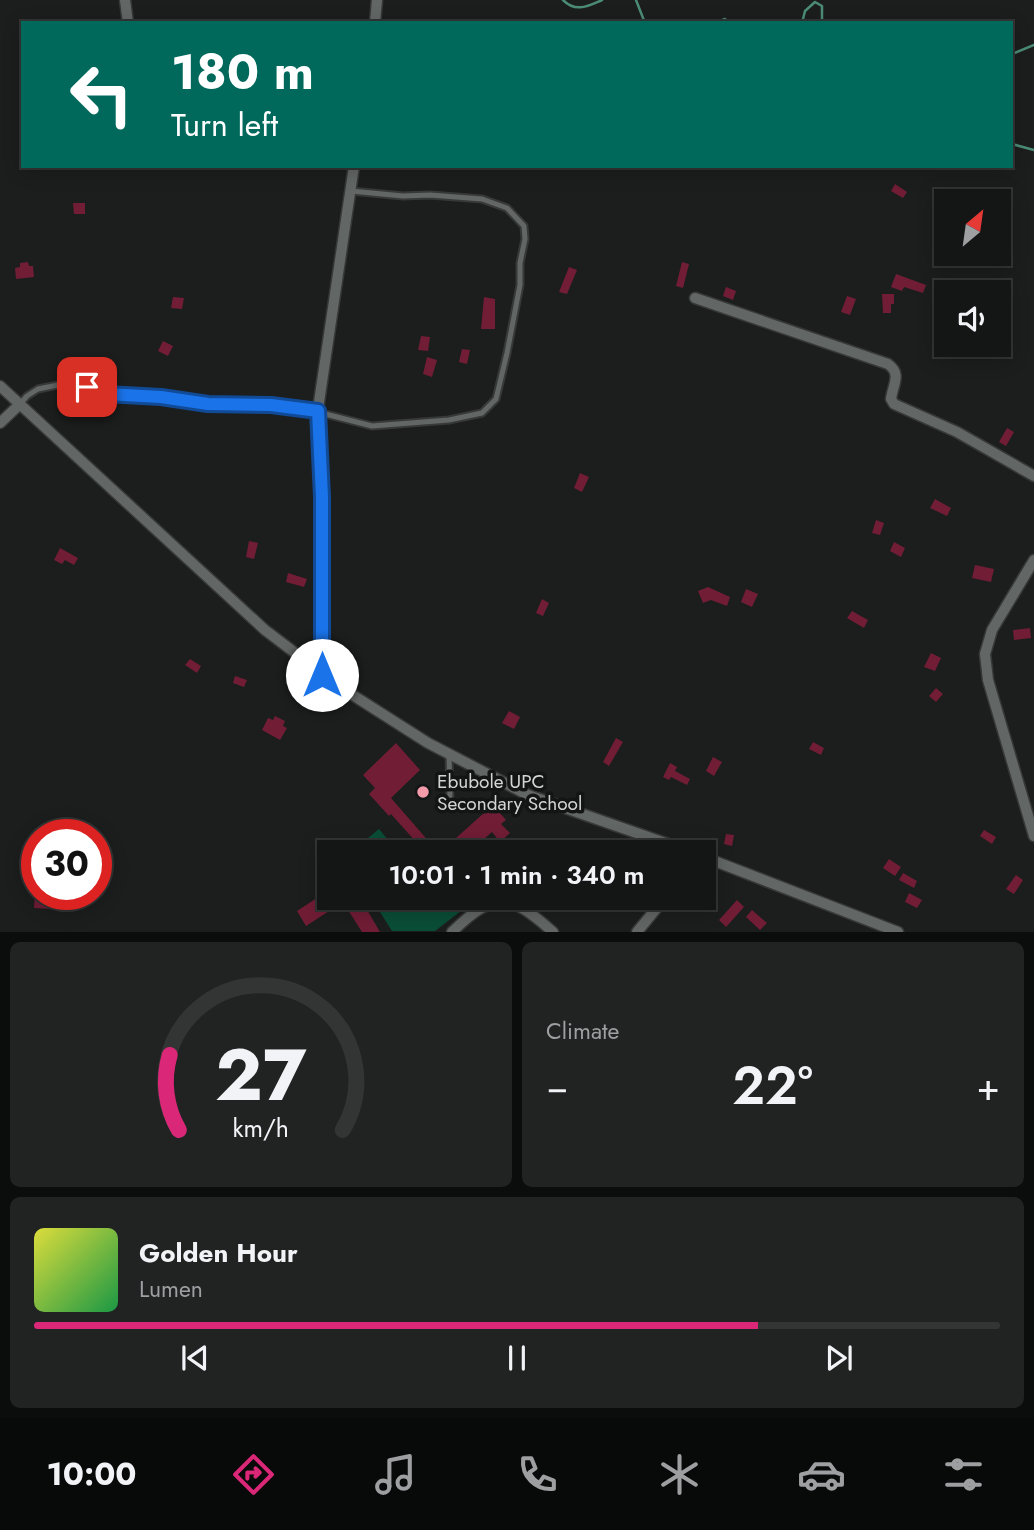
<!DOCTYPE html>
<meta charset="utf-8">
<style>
body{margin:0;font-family:Jost,sans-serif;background:#212323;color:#f1f3f6;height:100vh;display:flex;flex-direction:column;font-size:26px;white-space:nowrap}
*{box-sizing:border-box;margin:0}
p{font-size:23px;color:#9d9fa1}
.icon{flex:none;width:38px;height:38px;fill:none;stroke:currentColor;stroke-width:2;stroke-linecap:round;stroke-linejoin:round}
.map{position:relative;height:932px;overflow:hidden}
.sheet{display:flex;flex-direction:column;gap:10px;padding:10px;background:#0b0c0c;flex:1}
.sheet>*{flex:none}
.guide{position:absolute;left:21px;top:21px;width:992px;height:147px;border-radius:0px;box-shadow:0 4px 18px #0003,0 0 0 2px #333535;background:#00695c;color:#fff;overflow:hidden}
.needle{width:46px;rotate:29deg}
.controls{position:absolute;left:934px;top:189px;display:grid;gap:14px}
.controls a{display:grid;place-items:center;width:77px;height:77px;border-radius:0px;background:#141616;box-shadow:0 4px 18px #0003,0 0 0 2px #333535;font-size:35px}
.speed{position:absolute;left:21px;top:819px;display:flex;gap:14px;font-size:35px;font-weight:700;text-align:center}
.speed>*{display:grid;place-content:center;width:91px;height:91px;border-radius:50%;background:#141616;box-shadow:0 4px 18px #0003,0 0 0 2px #333535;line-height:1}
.speed .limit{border:10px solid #d22;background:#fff;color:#111}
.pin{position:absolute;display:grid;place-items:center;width:60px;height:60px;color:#fff;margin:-30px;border-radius:14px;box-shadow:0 4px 10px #0006}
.me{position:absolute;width:77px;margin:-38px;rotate:0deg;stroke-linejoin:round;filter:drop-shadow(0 0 5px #0008)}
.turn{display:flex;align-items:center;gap:24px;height:147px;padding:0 35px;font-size:32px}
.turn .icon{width:91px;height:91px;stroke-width:2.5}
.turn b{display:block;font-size:49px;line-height:60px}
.big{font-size:52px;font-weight:600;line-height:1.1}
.sheet .card{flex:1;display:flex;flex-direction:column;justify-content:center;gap:10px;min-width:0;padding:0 24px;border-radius:10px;background:#212323}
.sheet .dial{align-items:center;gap:0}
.dial svg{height:182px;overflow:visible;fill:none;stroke:#333535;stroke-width:7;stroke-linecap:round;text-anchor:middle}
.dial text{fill:#f1f3f6;stroke:none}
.song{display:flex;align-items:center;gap:21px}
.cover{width:84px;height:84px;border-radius:10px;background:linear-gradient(135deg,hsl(60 70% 55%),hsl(140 70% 35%))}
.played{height:7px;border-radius:4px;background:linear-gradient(90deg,#db2777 75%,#333535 75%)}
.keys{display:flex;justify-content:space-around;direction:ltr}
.heat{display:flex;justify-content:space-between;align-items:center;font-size:38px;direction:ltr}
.sheet .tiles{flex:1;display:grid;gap:10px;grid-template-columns:1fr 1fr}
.card:last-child{grid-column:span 2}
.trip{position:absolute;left:317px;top:840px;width:399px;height:70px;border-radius:0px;background:#141616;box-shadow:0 4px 18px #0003,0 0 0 2px #333535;font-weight:600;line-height:70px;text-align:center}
.menu{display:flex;height:112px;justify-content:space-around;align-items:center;background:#080909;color:#9d9fa1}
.menu .icon{width:49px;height:49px}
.menu .current{color:#db2777}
.menu b{font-size:32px;color:#f1f3f6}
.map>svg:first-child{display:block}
.green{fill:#0a4e37}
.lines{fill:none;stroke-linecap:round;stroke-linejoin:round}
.stream{stroke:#4c8c76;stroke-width:2.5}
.building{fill:#711d36}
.service-casing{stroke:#373938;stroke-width:9}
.minor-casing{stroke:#373938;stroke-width:13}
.service{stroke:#626664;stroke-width:5}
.minor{stroke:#626664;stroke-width:10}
.route-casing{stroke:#114b97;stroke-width:18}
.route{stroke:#1a73e8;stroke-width:12}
.poi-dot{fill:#f39aab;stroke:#121513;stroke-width:2.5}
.labels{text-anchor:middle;stroke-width:7;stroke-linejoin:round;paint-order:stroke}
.poi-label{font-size:19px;fill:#d3d5d4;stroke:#121513;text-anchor:start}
</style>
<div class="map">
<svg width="1034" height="932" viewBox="0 0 1034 932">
<rect width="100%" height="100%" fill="#1b1e1d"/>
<g class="green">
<path d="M379,829L398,852H351Z"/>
<path d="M371,898H457L466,907L435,931H392Z"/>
</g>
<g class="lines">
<g class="stream">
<path d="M563,0C576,13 588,6 602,0"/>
<path d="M636,0L645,23"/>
<path d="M715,23L725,19L728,23"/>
<path d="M802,23L805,11L815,2L822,6V23"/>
<path d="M1012,54L1034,45"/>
<path d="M1012,144L1034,150"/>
</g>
</g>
<g class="building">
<path d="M895,184L907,192L903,198L891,191Z"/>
<path d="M73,203H85V214H74Z"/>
<path d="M28,262L29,266H33L34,277L16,279L15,268L20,267V263Z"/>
<path d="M682,262L689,264L683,288L676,286Z"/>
<path d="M569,267L577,270L567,294L559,292Z"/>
<path d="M896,274L926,285L923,293L904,287L902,291L891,287Z"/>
<path d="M726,287L736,291L733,300L723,296Z"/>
<path d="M882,294H894V304H891V313H883Z"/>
<path d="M847,296L856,299L850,315L841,312Z"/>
<path d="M173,297L184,298L182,309L171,308Z"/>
<path d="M484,297L495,299V329H481Z"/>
<path d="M421,336L430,337L428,351L418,350Z"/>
<path d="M163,341L173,346L168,356L158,351Z"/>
<path d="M462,349L470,350L467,364L459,362Z"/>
<path d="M427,357L437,360L432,377L423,374Z"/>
<path d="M1007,428L1014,432L1006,446L999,442Z"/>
<path d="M580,473L589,477L582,492L574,488Z"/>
<path d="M935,499L951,508L947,516L930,508Z"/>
<path d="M876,520L884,523L880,535L872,533Z"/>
<path d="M249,541L258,543L254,559L246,557Z"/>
<path d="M894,542L905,548L901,557L890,551Z"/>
<path d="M60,548L78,558L74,565L65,560L62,564L54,560Z"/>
<path d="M975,565L994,569L991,582L972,578Z"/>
<path d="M288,573L307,579L304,587L286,582Z"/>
<path d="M708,587L730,597L727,606L711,600L703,603L698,591Z"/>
<path d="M746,589L758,594L752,607L741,602Z"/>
<path d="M542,599L549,603L543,616L536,613Z"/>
<path d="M852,611L868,620L864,628L847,618Z"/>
<path d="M1030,628L1031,638L1014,640L1013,630Z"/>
<path d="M931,653L941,658L935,671L924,667Z"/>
<path d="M190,659L201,666L197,673L185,665Z"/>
<path d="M235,676L247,680L244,687L233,683Z"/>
<path d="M936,688L943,694L936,702L929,696Z"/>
<path d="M509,711L520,717L514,729L502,723Z"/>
<path d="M275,716L285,721L283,726L287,728L280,740L262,730L268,718L273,720Z"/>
<path d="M616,738L623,742L609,766L603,762Z"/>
<path d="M813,742L824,748L821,755L809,749Z"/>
<path d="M396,743L420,770L391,798L438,852H425L391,814L389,816L369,794L375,788L363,775Z"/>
<path d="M713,757L722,762L714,776L706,771Z"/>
<path d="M670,763L677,767L675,771L690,779L687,785L671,777L669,780L663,777Z"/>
<path d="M493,805L506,820L501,824L510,833L500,842L492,832L469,852L456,838Z"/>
<path d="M984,830L996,837L992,844L980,836Z"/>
<path d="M726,834L734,835L732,846L724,844Z"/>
<path d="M336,838L343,844L337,852L329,846Z"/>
<path d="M889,859L901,867L895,876L883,868Z"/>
<path d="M903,873L917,881L914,888L899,880Z"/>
<path d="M1016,875L1023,880L1014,894L1006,889Z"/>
<path d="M329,890V898H360L380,932H362L343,902L306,926L297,911Z"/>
<path d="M909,893L922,900L917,908L905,902Z"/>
<path d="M35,894H54L53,909L34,908Z"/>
<path d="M737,900L744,907L726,927L719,920Z"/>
<path d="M752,910L767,923L760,930L746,917Z"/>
</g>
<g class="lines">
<defs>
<g id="service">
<path d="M20,404L27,396L38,389L63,384L87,387L106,394L161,397L208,404L302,408L372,426L449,420L482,413L496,399L507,353L520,285V263L525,239L524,226L507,208L482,199L430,195L403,196L351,191"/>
<path d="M449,754L450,799"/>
</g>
<g id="minor">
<path d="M125,0L128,23"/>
<path d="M375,23L377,0"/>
<path d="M695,298L888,364C902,374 893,384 891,399L894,404L957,432L1034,476"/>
<path d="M0,386L265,630L340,687L428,743L528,795L691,852"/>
<path d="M0,423L20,404"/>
<path d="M1034,560L992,630L985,654L988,680L1034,836"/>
<path d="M322,675V497L318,409L354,166"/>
<path d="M704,857L898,932"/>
<path d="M452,932C495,890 510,894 553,932"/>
<path d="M637,932L665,898"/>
</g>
</defs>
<use href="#service" class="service-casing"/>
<use href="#minor" class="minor-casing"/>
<use href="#service" class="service"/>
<use href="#minor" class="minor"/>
</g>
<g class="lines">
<defs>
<path id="route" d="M87,387L106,394L161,397L208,404L271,405L318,411L322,497V675"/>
</defs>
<use href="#route" class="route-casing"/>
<use href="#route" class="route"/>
</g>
<circle class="poi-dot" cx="423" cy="792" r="7"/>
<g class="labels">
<g class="poi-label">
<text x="437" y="788">Ebubole UPC<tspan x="437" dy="22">Secondary School</tspan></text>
</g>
</g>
</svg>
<div class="controls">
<a><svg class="needle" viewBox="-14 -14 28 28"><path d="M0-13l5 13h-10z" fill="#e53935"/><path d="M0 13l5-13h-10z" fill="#9d9fa1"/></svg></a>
<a><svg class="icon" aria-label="sound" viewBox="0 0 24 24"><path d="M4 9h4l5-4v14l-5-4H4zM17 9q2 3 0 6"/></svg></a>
</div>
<div class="speed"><div class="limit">30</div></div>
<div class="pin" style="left:87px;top:387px;background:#d93025"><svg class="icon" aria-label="arrive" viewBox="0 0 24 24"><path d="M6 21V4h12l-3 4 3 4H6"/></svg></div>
<svg class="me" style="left:322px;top:675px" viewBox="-20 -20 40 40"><circle r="19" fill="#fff"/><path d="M0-13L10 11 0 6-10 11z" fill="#1a73e8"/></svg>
<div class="trip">10:01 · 1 min · 340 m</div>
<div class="guide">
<div class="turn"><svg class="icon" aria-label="left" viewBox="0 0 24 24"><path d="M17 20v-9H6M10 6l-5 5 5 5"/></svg><div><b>180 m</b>Turn left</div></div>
</div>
</div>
<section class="sheet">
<div class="tiles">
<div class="card dial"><svg viewBox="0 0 100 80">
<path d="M14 69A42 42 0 1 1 86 69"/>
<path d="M14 69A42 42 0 0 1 10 36" stroke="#db2777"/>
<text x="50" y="56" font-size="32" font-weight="700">27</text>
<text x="50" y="72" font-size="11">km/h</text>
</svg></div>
<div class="card"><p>Climate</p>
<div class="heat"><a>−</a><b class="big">22°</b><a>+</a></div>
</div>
<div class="card">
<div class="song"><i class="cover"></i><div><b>Golden Hour</b><p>Lumen</p></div></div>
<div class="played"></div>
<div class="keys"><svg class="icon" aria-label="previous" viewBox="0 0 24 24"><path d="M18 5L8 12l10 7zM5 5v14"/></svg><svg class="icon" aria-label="pause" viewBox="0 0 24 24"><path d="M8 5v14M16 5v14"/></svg><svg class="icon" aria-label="next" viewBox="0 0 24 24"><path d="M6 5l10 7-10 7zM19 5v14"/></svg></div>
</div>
</div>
</section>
<nav class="menu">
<b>10:00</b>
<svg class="icon current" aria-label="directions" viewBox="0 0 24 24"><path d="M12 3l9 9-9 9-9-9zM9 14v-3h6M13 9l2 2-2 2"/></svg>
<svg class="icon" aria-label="music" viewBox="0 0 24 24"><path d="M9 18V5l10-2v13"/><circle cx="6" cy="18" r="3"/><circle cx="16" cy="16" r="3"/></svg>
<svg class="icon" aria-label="phone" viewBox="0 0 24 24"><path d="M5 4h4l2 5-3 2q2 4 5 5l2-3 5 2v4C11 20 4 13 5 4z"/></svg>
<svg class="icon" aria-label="climate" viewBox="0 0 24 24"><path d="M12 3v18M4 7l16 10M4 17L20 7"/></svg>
<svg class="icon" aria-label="car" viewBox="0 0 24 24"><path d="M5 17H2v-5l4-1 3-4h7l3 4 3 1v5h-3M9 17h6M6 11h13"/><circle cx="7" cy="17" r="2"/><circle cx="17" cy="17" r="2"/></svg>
<svg class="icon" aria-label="filters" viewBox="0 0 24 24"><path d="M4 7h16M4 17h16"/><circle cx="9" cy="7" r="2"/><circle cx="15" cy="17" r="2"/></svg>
</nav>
